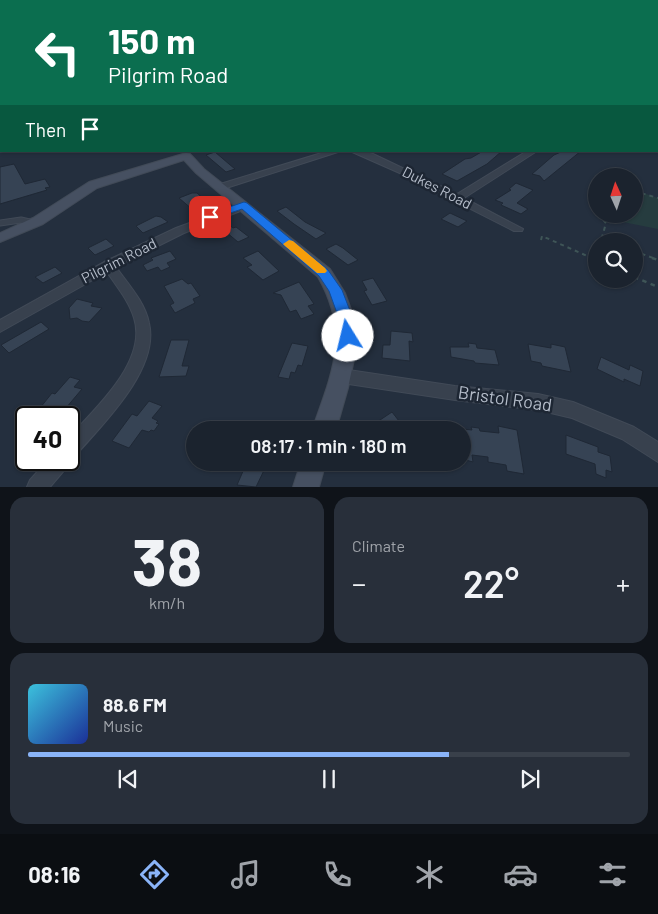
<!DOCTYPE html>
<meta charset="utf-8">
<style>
body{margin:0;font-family:Barlow,sans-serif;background:#282f3a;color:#f1f3f6;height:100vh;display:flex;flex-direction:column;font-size:19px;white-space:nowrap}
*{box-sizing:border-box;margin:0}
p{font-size:16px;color:#a0a4aa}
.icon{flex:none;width:28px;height:28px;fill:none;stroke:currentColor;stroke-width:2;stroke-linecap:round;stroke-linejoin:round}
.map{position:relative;height:487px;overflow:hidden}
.details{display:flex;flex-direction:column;gap:10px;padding:10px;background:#0f1319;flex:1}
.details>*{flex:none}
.top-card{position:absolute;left:0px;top:0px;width:659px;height:152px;box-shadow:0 1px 4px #0004,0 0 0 1px #39404a;background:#0b6e4f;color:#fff;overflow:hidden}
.needle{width:32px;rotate:357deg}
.buttons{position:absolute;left:588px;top:168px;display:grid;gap:10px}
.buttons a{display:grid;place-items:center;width:55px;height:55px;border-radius:50%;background:#1b232e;box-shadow:0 1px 4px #0004,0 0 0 1px #39404a;font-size:25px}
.speed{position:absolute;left:15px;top:406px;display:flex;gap:10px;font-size:25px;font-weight:700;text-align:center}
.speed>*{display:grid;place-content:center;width:65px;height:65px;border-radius:50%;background:#1b232e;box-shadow:0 1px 4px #0004,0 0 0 1px #39404a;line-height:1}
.speed .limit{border:2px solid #111;border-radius:8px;background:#fff;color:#111}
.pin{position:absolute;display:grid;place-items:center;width:42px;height:42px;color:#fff;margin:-21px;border-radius:10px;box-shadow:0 2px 8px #0006}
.me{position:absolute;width:55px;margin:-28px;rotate:351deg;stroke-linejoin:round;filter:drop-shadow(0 0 4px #0008)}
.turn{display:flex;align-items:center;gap:18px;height:105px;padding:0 25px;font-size:22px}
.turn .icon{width:65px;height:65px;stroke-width:2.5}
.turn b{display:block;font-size:35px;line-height:42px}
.then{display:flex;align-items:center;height:48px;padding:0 25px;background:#0003;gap:10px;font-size:19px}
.big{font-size:38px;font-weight:600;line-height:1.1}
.details .card{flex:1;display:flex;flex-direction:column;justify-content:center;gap:8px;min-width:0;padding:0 18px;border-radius:15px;background:#282f3a}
.details .dial{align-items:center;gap:0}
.dial b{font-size:65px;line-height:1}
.song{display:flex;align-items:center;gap:15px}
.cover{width:60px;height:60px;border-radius:8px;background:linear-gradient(135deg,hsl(190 70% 55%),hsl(230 70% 35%))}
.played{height:5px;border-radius:2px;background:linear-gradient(90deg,#8ab4f8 70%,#39404a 70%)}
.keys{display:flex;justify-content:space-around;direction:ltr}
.heat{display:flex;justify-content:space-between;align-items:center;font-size:28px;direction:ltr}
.details .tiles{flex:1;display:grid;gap:10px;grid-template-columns:1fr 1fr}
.card:last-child{grid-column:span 2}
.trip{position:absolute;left:186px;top:421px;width:285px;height:50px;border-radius:25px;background:#1b232e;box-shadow:0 1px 4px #0004,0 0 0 1px #39404a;font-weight:600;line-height:50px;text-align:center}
.tab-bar{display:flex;height:80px;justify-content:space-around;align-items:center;background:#0b0e12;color:#a0a4aa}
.tab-bar .icon{width:35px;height:35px}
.tab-bar .current{color:#8ab4f8}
.tab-bar b{font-size:22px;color:#f1f3f6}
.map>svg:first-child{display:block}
.green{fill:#263c3f}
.building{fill:#364354;stroke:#1f2835}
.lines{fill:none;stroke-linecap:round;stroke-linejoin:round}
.lane-casing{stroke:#414a57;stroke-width:7}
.street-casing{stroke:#414a57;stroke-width:2}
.secondary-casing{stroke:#414a57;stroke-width:2}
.path-far1{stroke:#3f5557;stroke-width:2;stroke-dasharray:4 4;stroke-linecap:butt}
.path{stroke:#3f5557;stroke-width:2.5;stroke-dasharray:4.5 4.5;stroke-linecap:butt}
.lane{stroke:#38414e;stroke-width:5}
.street{fill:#38414e;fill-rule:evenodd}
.secondary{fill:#465061;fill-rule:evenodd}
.route{fill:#1a73e8;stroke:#114b97}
.slow{fill:#f59e0b}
.labels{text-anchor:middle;stroke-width:5;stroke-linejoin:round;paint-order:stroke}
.street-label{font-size:15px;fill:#b4bcc9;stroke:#1d2633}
.near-street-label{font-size:18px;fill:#b4bcc9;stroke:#1d2633}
</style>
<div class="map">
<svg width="658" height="487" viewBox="0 0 658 487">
<rect width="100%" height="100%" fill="#242f3e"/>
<path class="green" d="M634,190L658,198V229L618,221L598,214H634Z"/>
<g class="building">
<path d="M483,151H502L487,164L457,181L442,174L465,159L471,158Z"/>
<path d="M563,151H581L544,181L540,176L532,174L554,155Z"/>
<path d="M215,152L229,164L235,169L226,172L206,155Z"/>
<path d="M14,164L25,184L45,179L50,187L45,188L47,190L0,204V167Z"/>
<path d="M516,183L533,190L517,203L528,209L521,214L501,205L503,203L495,200L511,190L509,189Z"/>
<path d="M192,193H197L208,203L193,210L179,198Z"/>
<path d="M286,207L305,222L326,233L316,239L294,224L277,211Z"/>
<path d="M450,213L467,221L458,227L441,219Z"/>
<path d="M156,216L161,217L168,222L143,233L136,226Z"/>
<path d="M228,224L233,228L236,227L249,237L238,242L220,227Z"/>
<path d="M106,239L114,246L95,255L88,248Z"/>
<path d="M336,244L343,248L358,260L348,265L326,249Z"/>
<path d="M170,251L176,259L167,263L170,267L161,271L158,267L147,271L143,265L153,260L151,258Z"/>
<path d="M258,251L279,271L263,280L247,267L252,265L243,258Z"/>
<path d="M55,267L62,273L43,283L35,277Z"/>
<path d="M373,278L387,301L372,305L364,291L367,290L362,281Z"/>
<path d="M182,279L188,284L191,283L200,296L193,299L195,303L175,313L170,305L174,303L164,286Z"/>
<path d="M299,282L314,304L308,306L314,314L301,319L296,310L290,312L281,295L273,293Z"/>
<path d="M77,299L93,303L91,306L102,308L89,322L82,321L77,318L70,319L69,308Z"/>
<path d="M41,322L49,329L9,353L1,345Z"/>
<path d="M391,331L412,333L413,342L409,341L410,361L382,358L383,345H390Z"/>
<path d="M171,340H189L182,366H189L186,376L159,377Z"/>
<path d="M292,343L308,346L302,366L298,365L295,373L291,372L289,379L278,377Z"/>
<path d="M468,343L476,344L477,348L495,350L499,365L475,363L474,361L451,357L450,347H469Z"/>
<path d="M528,344L551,348V344L565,347L571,372L542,366L541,363L531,361Z"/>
<path d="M601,357L629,370L630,365L643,371L640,386L624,379V382L597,369Z"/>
<path d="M70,377L80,380L74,387L82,389L60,415L54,413L50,418H32L52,393L55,394Z"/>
<path d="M149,401L162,406L152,418L158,421L156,423L159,424L154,431L151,430L149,432L142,430L129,448L112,441L132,414L137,416Z"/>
<path d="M392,412L406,430H365Z"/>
<path d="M498,426L517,430L524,474L507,471L506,465L488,462V457L472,455L473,462L462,459V429L472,430L471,427L479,428L480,431L499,433Z"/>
<path d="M566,435L598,447V452L610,456L612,472L606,470V478L596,474L595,464L566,454Z"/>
<path d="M247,462H268L256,487L237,485Z"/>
</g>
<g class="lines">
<defs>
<path id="lane" d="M0,223L21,220L34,223"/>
<g id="street">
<path d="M328,151H341L223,189H217L215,187L217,185Z"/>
<path d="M350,151H363L373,154L457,194L527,151H537L464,198L523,229L522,231H514L402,174Z"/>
<path d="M244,203L249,206L248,208L184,233L116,267C128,284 145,302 149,323C160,369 103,424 75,456L69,459V460L67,467L50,487H27L30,480L48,460H69V437C95,409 148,361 134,318C129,301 117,287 107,272L0,332V320L104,262L176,228Z"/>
<path d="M342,369L455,386L538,394L573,402L634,427L658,442V462L622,439L572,418L538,410L455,400L342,383L336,381L334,376L336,371Z"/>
</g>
<g id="secondary">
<path d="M186,153L190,154L204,169L330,269L345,293L352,312L356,331V350L348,388L336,430H312C332,373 351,334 318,277L196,173L184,160L97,188L43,224L0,242V233L33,218L89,182Z"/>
<path d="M301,462H326L319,487H293Z"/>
</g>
</defs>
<use href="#lane" class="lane-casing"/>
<use href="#street" class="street-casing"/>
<use href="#secondary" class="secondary-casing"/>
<g class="path-far1">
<path d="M634,191L658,198"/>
<path d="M598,214L606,223L601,241"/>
<path d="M541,240L542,236L594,259"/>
<path d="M634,251L656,259"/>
</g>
<g class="path">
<path d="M591,258L596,260"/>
<path d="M652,258L658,260"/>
<path d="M634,277L658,287"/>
</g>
<use href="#lane" class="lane"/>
<use href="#street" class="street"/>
<use href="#secondary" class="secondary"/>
</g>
<linearGradient id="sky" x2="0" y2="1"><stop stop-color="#141a22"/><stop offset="0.52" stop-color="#3f4d63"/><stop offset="1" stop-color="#3f4d63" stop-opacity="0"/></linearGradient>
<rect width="658" height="143" fill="url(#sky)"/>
<path class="route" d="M244,202L247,203L328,270L342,290L352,316L355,336L353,340L348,342L342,340L338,316L329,291L319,276L242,209L210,220L204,217L206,215Z"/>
<path class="slow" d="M289,240L293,241L325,268L327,271L325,273H317L285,246L283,244Z"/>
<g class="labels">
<g class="street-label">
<text transform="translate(437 188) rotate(27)" y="5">Dukes Road</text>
<text transform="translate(119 261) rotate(-27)" y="5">Pilgrim Road</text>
</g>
<g class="near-street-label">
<text transform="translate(505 399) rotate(8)" y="6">Bristol Road</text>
</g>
</g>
</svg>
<div class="buttons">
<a><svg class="needle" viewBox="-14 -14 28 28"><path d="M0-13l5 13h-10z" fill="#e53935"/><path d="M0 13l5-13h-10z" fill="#a0a4aa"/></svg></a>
<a><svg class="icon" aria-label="search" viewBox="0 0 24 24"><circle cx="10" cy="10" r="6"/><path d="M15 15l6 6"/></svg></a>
</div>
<div class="speed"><div class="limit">40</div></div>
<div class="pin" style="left:210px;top:217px;background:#d93025"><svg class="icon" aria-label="arrive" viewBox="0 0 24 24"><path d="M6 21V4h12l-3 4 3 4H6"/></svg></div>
<svg class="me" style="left:348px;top:336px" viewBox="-20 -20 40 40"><circle r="19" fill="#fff"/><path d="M0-13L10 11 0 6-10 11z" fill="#1a73e8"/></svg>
<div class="trip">08:17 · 1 min · 180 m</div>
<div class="top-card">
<div class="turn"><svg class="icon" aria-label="left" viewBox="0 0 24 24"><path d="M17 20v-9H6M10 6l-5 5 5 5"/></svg><div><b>150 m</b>Pilgrim Road</div></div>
<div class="then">Then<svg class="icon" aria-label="arrive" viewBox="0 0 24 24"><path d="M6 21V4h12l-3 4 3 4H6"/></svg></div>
</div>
</div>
<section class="details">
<div class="tiles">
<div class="card dial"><b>38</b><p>km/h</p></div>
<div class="card"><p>Climate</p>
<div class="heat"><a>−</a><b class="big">22°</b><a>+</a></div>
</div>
<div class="card">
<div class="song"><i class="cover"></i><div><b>88.6 FM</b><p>Music</p></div></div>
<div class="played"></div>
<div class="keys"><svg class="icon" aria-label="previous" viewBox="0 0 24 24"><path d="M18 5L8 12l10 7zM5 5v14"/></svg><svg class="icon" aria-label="pause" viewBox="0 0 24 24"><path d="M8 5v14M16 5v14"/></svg><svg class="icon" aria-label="next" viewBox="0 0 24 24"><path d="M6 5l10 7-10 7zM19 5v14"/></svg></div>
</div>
</div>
</section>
<nav class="tab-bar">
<b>08:16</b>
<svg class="icon current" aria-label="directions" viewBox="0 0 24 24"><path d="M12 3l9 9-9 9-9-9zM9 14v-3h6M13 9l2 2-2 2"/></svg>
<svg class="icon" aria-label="music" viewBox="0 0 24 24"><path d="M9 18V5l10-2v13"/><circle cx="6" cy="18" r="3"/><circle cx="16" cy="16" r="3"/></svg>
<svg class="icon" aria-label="phone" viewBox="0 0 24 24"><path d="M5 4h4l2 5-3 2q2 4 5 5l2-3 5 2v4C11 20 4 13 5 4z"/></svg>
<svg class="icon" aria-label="climate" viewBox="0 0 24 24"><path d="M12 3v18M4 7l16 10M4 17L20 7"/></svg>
<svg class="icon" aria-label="car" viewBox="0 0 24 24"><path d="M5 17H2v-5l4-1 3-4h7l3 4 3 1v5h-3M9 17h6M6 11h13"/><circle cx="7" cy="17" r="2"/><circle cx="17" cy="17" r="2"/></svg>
<svg class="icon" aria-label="filters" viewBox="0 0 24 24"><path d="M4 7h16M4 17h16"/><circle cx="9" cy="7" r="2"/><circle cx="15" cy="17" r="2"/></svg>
</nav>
